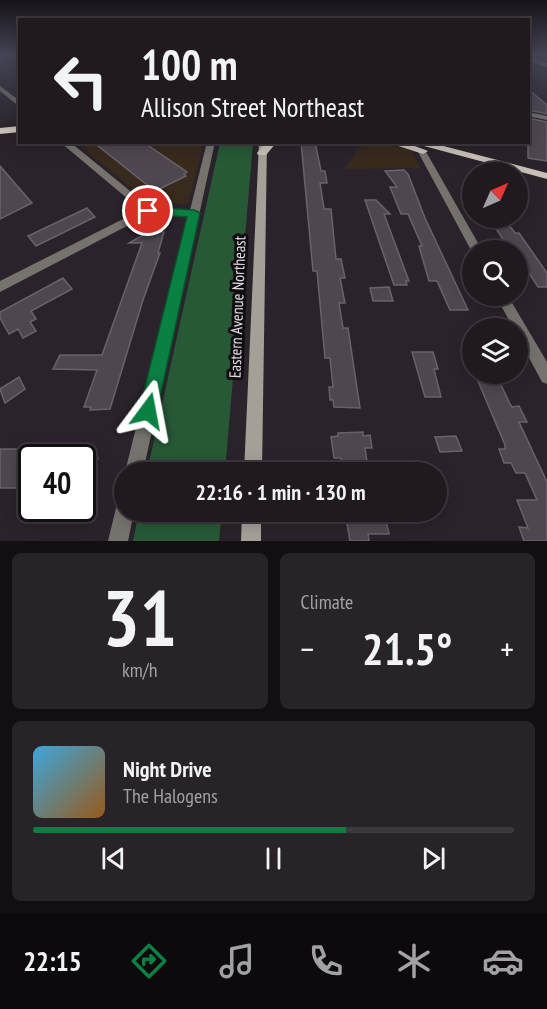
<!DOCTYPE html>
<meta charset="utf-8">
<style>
body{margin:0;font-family:"PT Sans Narrow",sans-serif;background:#282329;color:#f1f3f6;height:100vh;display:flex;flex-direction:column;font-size:22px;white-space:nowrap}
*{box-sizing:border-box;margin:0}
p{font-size:20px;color:#a2a1a5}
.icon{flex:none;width:33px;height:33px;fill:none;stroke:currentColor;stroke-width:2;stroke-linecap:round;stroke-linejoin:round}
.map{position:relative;height:541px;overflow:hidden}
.sheet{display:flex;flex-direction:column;gap:12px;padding:12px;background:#120e12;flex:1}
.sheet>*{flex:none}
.hud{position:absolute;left:18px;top:18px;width:512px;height:126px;border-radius:0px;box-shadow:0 3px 15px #0003,0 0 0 2px #3d383e;background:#201a20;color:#f1f3f6;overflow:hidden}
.needle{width:39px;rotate:45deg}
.controls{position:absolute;left:462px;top:162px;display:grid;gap:12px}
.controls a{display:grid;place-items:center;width:66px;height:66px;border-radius:50%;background:#201a20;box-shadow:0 3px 15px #0003,0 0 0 2px #3d383e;font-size:30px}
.speed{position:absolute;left:18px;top:444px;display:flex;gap:12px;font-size:30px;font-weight:700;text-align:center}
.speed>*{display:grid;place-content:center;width:78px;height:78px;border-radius:50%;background:#201a20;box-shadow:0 3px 15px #0003,0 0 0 2px #3d383e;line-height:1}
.speed .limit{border:3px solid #111;border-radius:9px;background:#fff;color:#111}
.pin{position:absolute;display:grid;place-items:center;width:51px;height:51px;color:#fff;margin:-26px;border:3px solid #fff;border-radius:50%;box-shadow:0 2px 6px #0007}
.me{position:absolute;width:66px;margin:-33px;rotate:13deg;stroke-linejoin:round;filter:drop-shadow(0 0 4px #0008)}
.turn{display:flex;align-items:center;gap:21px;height:126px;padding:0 24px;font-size:27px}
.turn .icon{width:78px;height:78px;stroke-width:2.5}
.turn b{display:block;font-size:42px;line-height:51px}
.big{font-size:45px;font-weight:700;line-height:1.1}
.sheet .card{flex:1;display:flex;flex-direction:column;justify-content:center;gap:9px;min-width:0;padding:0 21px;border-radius:9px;background:#282329}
.sheet .dial{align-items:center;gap:0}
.dial b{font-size:78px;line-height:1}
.song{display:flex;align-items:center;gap:18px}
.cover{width:72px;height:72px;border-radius:9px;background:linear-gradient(135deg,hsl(200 70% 55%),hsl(30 70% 35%))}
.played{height:6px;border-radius:3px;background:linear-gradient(90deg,#0b8043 65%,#3d383e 65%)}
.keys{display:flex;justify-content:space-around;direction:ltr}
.heat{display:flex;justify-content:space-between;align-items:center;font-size:33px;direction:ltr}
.sheet .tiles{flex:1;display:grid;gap:12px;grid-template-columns:1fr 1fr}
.card:last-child{grid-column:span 2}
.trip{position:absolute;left:114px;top:462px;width:333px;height:60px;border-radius:30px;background:#201a20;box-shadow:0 3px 15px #0003,0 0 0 2px #3d383e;font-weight:700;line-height:60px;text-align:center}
.tab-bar{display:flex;height:96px;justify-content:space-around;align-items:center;background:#0d0a0d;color:#a2a1a5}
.tab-bar .icon{width:42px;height:42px}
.tab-bar .active{color:#0b8043}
.tab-bar b{font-size:27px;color:#f1f3f6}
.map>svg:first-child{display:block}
.commercial{fill:#382a1d}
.green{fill:#275936}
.building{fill:#4e4750;stroke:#6a626b;stroke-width:1.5}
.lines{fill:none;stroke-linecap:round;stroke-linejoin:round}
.minor{fill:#76736e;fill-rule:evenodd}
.tertiary{fill:#76736e;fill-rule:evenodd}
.secondary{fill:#a49f97;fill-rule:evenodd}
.primary{fill:#c7c1b7;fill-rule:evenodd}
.route{fill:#0b8043;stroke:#07532c;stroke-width:1.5}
.labels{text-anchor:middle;stroke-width:6;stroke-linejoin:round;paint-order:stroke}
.street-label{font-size:16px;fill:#e2dde3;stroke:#100d11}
</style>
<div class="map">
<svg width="547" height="541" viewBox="0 0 547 541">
<rect width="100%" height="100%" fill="#2a232b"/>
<g class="commercial">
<path d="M365,142L382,143L411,150L421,168L344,169Z"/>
<path d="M77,143H204L188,204L150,203Z"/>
</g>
<g class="green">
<path d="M220,143H253L225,472H147Z"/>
<path d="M139,512H222L219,541H133Z"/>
</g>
<g class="building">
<path d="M528,89L547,105V114L528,110Z"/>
<path d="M528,118L547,122V161L528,158Z"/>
<path d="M93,142H143L187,172L184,174L186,176L155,191Z"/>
<path d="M301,142H315L321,171H325L327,183H320L324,209H331L336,259H341L345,278H340L345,303H339L343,328H348L360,408L334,407L333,400H330L329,387H333L330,358H325L318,282L317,271H313Z"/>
<path d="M0,166L32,203L0,219Z"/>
<path d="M404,170L408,174L425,218L468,310H450L437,281H429L419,246H422L408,214H401L390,187H397L385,171Z"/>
<path d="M365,200H376L390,214H384L409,281H406L407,285H394Z"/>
<path d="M87,208L95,217L36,246L28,236Z"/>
<path d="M489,218H504L515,233H519L547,273V287H538L518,256V250H514L506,244Z"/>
<path d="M148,232H164L158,253H160L143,300L110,409L90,410L91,407H84L97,370L53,369L60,355H102L142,243H129Z"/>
<path d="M63,278L72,289L31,311L36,319L30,322L36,331L23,338L18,329L9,334L0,318V312Z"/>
<path d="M389,287L393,301H373L370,288Z"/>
<path d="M412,352H433L438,369H434L441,397H425Z"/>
<path d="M475,374H496L510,404L512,407L519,406L527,422H519L547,482V541H524L519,527L528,528L517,500H537L525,473H516L511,463H504L499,449H505V445Z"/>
<path d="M19,377L25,389L5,403L0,389Z"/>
<path d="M363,432V436L370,435L372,448H365L367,461H342L341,458H334L331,437L338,436V433Z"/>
<path d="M456,436L462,451L440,452L435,437Z"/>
<rect x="0" y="449" width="32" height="39"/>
<path d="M82,458H98L86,506H82Z"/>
<path d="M345,512H376L377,516H385L389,534H368L369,541H350Z"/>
</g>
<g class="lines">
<g class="minor">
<path d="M528,57L547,63V67L528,61Z"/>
<path d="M0,86L20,101V107L0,91Z"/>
<path d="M528,112L547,116V120L528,116Z"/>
<path d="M60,142H70L151,208L194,210L199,213L194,216L150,214L0,292V281L141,210Z"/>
<path d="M418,148L425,150L482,250H472V252L417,150Z"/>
<path d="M496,296H508L547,362V384L542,382L518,337V328H513Z"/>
</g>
<g class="tertiary">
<path d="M207,142H215L143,472H125Z"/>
<path d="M124,501V512H134L128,541H108L117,504Z"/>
</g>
<g class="secondary">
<path d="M259,142H267L262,472H244Z"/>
<path d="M242,512H261V541H241Z"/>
</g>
<g class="primary">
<path d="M20,126V132L0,134V128Z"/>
<path d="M266,142H277L266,155H258L257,153Z"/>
<path d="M386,142H404L428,151L423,154Z"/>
<path d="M409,142H428L547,173V179Z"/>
</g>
</g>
<linearGradient id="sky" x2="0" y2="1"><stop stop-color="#171318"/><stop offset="0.42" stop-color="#444555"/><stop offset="1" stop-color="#444555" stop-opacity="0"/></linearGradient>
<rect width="547" height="131" fill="url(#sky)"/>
<path class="route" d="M148,207L194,210L200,213L157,411L155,417L148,420L142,417L139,411L187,217L144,214V209Z"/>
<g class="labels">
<g class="street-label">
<text transform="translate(237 307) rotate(-88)" y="6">Eastern Avenue Northeast</text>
</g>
</g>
</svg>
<div class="controls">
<a><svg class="needle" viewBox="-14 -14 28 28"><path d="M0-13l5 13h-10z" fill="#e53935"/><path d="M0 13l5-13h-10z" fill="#a2a1a5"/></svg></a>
<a><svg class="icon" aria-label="search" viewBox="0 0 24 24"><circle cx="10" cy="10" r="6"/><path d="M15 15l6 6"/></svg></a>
<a><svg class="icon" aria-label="layers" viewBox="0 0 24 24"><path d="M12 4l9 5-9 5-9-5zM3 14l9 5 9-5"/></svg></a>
</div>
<div class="speed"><div class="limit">40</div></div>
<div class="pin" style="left:148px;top:211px;background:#d93025"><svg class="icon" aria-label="arrive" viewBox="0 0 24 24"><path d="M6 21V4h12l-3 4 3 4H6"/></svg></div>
<svg class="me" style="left:148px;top:411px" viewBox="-20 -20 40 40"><path d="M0-17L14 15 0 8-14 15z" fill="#0b8043" stroke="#fff" stroke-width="4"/></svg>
<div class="trip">22:16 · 1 min · 130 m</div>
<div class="hud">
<div class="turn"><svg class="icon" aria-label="left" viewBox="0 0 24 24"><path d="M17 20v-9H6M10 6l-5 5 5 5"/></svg><div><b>100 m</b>Allison Street Northeast</div></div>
</div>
</div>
<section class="sheet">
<div class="tiles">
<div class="card dial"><b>31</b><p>km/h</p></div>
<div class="card"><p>Climate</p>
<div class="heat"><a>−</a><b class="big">21.5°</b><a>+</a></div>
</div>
<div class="card">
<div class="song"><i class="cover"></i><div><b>Night Drive</b><p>The Halogens</p></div></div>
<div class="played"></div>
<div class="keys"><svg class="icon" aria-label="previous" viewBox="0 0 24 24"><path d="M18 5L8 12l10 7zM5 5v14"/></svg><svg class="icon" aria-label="pause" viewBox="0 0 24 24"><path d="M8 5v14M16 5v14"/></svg><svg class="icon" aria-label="next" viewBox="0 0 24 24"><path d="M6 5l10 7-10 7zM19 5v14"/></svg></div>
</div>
</div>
</section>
<nav class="tab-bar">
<b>22:15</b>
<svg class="icon active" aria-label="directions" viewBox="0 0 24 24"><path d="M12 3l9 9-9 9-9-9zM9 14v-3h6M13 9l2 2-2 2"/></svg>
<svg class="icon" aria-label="music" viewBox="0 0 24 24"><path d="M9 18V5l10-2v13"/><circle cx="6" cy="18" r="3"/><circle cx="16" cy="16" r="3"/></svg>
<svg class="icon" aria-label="phone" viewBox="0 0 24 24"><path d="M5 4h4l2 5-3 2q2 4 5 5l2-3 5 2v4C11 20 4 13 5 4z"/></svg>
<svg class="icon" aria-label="climate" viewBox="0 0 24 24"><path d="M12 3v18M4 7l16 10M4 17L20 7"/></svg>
<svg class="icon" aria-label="car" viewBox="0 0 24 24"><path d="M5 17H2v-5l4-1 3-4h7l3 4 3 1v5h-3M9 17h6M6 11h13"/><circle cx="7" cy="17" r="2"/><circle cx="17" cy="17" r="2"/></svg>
</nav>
